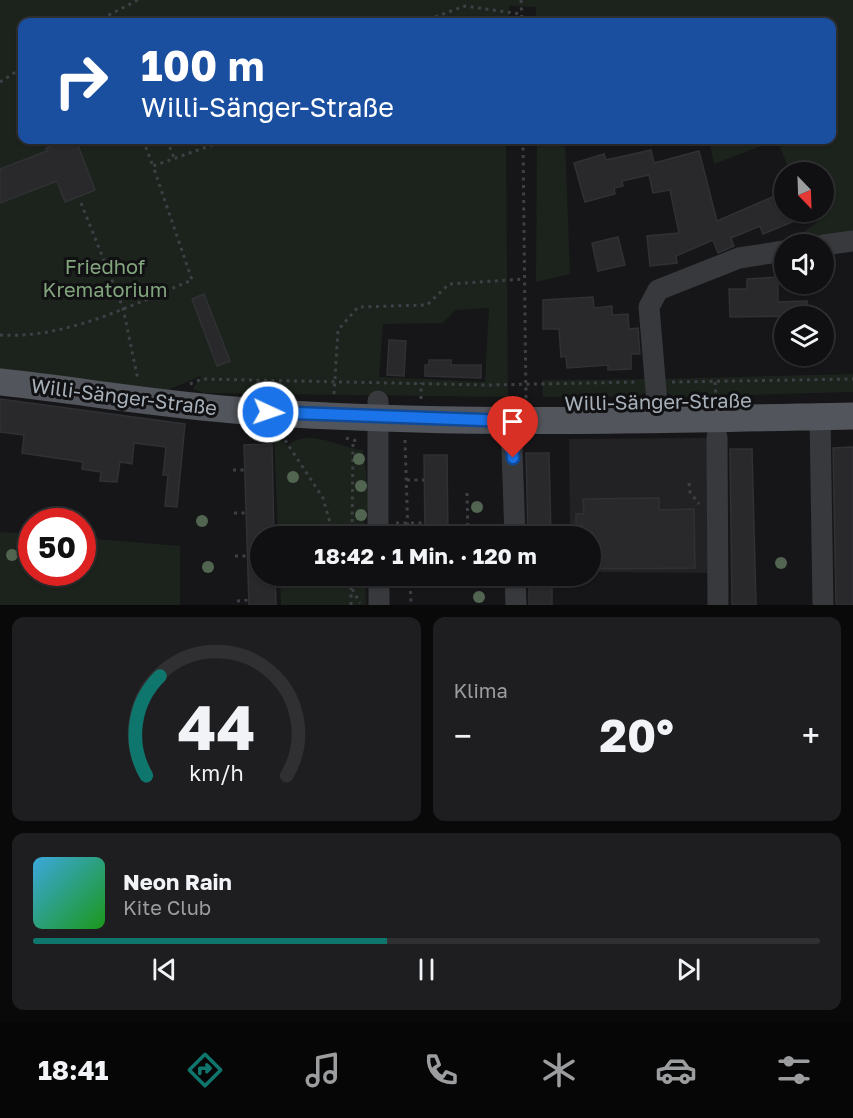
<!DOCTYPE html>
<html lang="de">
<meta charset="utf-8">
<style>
body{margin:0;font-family:"Golos Text",sans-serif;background:#1e1e20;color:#f1f3f6;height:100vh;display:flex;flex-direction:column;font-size:22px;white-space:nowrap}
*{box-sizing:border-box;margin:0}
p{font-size:20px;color:#9c9d9f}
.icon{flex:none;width:33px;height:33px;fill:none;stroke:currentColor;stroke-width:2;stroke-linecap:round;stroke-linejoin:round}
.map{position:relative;height:605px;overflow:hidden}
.drawer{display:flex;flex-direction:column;gap:12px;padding:12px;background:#09090a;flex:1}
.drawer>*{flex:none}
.hud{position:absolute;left:18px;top:18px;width:818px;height:126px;border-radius:12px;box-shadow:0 2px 4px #0004,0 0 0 2px #303032;background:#1a4fa0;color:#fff;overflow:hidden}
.needle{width:39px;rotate:157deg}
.controls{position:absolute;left:774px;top:162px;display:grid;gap:12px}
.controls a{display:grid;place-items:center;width:60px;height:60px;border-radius:50%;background:#101012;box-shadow:0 2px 4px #0004,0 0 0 2px #303032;font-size:30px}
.speed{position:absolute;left:18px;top:508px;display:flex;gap:12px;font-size:30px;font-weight:700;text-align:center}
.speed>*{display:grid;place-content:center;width:78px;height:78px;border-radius:50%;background:#101012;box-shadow:0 2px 4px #0004,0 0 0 2px #303032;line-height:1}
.speed .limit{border:9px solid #d22;background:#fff;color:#111}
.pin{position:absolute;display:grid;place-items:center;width:51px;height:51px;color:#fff;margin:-62px -26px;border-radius:50% 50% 50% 0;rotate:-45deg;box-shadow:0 0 6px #0007}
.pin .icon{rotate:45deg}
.me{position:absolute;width:66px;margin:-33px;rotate:93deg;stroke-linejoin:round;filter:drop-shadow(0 0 4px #0008)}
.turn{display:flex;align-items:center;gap:21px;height:126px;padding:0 24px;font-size:27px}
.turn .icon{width:78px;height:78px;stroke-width:2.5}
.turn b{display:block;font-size:42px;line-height:51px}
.big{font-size:45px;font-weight:700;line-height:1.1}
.drawer .widget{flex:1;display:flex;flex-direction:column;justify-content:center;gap:9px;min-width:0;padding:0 21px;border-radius:12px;background:#1e1e20}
.drawer .dial{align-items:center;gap:0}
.dial svg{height:156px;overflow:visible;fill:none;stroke:#303032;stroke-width:7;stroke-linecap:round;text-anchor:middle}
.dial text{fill:#f1f3f6;stroke:none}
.song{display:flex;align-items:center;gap:18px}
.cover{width:72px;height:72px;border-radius:9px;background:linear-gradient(135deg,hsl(200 70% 55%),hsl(120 70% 35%))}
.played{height:6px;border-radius:3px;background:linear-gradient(90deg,#0f766e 45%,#303032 45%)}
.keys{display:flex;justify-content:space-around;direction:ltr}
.heat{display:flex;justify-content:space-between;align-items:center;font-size:33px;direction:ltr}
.drawer .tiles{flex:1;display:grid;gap:12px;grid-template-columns:1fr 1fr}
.widget:last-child{grid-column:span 2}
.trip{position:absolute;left:250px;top:526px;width:351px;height:60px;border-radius:30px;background:#101012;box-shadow:0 2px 4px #0004,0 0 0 2px #303032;font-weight:700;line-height:60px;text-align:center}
.menu{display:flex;height:96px;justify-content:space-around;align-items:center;background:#060607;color:#9c9d9f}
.menu .icon{width:42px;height:42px}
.menu .active{color:#0f766e}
.menu b{font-size:27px;color:#f1f3f6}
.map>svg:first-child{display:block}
.built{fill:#222225}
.green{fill:#1c231c;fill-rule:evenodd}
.building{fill:#29292c;stroke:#303134;stroke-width:1.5}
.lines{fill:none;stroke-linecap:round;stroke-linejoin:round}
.path{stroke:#3d4044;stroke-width:3;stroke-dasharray:3 4.5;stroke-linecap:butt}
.minor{stroke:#37393d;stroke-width:21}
.major{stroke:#52565c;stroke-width:27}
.tree{fill:#516550}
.route-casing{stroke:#114b97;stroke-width:15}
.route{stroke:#1a73e8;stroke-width:10}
.labels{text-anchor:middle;stroke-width:6;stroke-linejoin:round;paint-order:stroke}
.park-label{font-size:20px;fill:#82a57d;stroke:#111113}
.street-label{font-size:20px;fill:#a7b0b9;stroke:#111113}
</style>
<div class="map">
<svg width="853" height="605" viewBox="0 0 853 605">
<rect width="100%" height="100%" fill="#161618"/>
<path class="built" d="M710,438L711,573L591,572V537H570L569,439Z"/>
<g class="green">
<path d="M0,0H853V234L789,244L822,218L820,212H824V172L802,170L790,172L777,140L714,164L709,140H831V22H536V7L509,6L510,22H22V140H506L508,397L204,393L193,389L201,376L139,402L0,370ZM489,308L485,382L379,377L383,324L443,323L455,310Z"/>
<path d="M537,140H565L570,274L536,282Z"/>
<path d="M853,374V392L675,397L664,391L661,379Z"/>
<path d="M648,379L645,393L637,396L543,397L542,380Z"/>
<path d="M274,432L287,446C311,427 338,448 363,450L370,506L364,513L365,537H278Z"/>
<path d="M0,532L31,534L32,573H82L83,538L180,546V605H0Z"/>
<path d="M280,576H365L366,605H281Z"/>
</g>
<g class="building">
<path d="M68,140H76L95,190L65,202L57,181L0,203V169L47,151L46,148Z"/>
<path d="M651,150L654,163L699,151L717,221L784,192V212H816L763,234L760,226L731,238L734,246L718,253L713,240L676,256L677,263L650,266L647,236L679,233L670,190L653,193L649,175L622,181L623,186L614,188L615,194L585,202L574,163L604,154L606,160Z"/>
<path d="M618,237L625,265L598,271L592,243Z"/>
<path d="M778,277V302L807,301L808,316L730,317L729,289H747V279Z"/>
<path d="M204,294L230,361L217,366L192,299Z"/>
<path d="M593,297L594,308L612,306V315L628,314L629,329L638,328L640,354H631V369L608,370V365L567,368L566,356L561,357L559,329H543V300Z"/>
<path d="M389,340L406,341L404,376L387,375Z"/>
<path d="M429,360H451V365H481V378L425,376V365H429Z"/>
<path d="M0,399L185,424L177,507L165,506L168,475H163L166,447L134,443L132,464L120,462L117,482L100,481L101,472L82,469L83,462L22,453L24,435L0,432Z"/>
<path d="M272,444L274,537H261V576H275L276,605H249L244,445Z"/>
<path d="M853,447V605H836L833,448Z"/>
<path d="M730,449H752L756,605H732Z"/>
<path d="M526,453H549L551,537H528Z"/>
<path d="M424,455H447L448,537H425Z"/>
<path d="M659,498V510L694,509L695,568L591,569V537H583V525L576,526V514H584L583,499Z"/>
<rect x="529" y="576" width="23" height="29"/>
</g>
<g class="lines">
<g class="path">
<path d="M521,0L522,22"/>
<path d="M95,22L138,0"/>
<path d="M421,22L465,6L521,14"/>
<path d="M0,82L22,68"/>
<path d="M143,140L153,166"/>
<path d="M167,140L174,158"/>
<path d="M523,140L526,402"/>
<path d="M81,203L123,308L138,380"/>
<path d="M0,335C66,339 132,305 192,280L153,166L226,140"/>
<path d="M672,382L853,379"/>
<path d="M715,382L716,398"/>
<path d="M190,384L202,379L486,385L638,382"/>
<path d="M334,394L338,330L358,307L427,305L449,284L524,279"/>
<path d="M421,399V383"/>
<path d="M281,434L323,498L334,537"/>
<path d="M346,438L360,442"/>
<path d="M405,440L408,537"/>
<path d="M233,470H245"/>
<path d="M407,480H424"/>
<path d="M689,483L690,492L699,504"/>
<path d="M467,493L468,537"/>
<path d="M234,513H246"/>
<path d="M396,523H425"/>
<path d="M352,537L353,443"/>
<path d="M235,556H247"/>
<path d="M345,576L360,603"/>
<path d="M410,576L411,605"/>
<path d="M468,576L469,585"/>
<path d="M237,601L249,600"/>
<path d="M351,605V576"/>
</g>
<g class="minor">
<path d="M824,245L853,241"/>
<path d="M378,401V537"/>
<path d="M657,403L649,307L658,290L739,258L784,251"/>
<path d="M820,416L823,605"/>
<path d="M511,421L515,537"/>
<path d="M717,437L718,605"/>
<path d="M379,576V605"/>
<path d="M515,576L516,605"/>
</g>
<path class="major" d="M0,382C83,391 164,405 247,411C449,426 651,420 853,416"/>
</g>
<g class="tree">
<circle cx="359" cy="459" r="6"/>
<circle cx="293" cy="477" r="6"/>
<circle cx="361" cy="486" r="6"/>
<circle cx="477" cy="507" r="6"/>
<circle cx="361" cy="515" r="6"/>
<circle cx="202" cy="521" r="6"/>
<circle cx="361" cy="530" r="6"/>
<circle cx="12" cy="555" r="6"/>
<circle cx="781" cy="563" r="6"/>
<circle cx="208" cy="567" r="6"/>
<circle cx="479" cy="597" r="6"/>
</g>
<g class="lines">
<defs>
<path id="route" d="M268,412L511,421L513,458"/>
</defs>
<use href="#route" class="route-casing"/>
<use href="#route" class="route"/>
</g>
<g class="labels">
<g class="park-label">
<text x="105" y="274">Friedhof<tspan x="105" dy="23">Krematorium</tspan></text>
</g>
<g class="street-label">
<text transform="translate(124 397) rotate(7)" y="7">Willi-Sänger-Straße</text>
<text transform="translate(658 402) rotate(-1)" y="7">Willi-Sänger-Straße</text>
</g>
</g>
</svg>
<div class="controls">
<a><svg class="needle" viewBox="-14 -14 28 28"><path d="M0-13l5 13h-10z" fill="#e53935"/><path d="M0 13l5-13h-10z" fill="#9c9d9f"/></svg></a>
<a><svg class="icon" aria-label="sound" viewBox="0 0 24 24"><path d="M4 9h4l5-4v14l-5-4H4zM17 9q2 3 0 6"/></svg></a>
<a><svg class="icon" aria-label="layers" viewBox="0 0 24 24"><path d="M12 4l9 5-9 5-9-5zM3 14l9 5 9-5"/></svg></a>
</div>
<div class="speed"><div class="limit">50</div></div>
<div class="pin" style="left:513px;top:458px;background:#d93025"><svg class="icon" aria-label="arrive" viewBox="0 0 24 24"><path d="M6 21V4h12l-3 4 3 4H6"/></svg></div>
<svg class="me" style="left:268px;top:412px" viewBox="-20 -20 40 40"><circle r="17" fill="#1a73e8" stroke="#fff" stroke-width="3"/><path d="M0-11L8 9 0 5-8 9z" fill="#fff"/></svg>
<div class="trip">18:42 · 1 Min. · 120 m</div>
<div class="hud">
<div class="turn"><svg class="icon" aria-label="right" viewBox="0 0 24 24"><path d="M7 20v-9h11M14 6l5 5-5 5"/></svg><div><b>100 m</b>Willi-Sänger-Straße</div></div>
</div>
</div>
<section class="drawer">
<div class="tiles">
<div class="widget dial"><svg viewBox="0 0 100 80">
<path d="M14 69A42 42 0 1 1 86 69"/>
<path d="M14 69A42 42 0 0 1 21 18" stroke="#0f766e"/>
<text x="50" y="56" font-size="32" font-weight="700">44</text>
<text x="50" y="72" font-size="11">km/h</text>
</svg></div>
<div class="widget"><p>Klima</p>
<div class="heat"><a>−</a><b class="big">20°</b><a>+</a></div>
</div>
<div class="widget">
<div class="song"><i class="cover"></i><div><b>Neon Rain</b><p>Kite Club</p></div></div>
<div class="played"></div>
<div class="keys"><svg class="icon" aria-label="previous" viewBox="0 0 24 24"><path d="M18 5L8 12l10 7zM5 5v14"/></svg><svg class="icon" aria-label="pause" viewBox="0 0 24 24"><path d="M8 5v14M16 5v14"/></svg><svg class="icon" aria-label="next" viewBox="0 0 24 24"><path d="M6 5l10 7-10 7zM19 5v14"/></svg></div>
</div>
</div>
</section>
<nav class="menu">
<b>18:41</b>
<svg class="icon active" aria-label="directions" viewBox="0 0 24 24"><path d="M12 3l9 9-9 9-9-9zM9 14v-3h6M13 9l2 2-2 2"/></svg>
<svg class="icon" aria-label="music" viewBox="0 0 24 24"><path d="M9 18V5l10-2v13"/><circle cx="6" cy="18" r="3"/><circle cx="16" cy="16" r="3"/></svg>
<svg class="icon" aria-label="phone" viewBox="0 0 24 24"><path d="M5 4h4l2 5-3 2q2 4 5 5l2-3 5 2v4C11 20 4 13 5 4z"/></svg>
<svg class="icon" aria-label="climate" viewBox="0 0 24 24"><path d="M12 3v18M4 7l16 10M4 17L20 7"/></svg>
<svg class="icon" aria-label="car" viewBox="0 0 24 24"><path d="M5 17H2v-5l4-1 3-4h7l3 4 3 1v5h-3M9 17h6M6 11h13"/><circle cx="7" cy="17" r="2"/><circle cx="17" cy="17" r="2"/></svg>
<svg class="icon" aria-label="filters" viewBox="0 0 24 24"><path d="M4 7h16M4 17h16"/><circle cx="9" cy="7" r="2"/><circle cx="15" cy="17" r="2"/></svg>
</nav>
